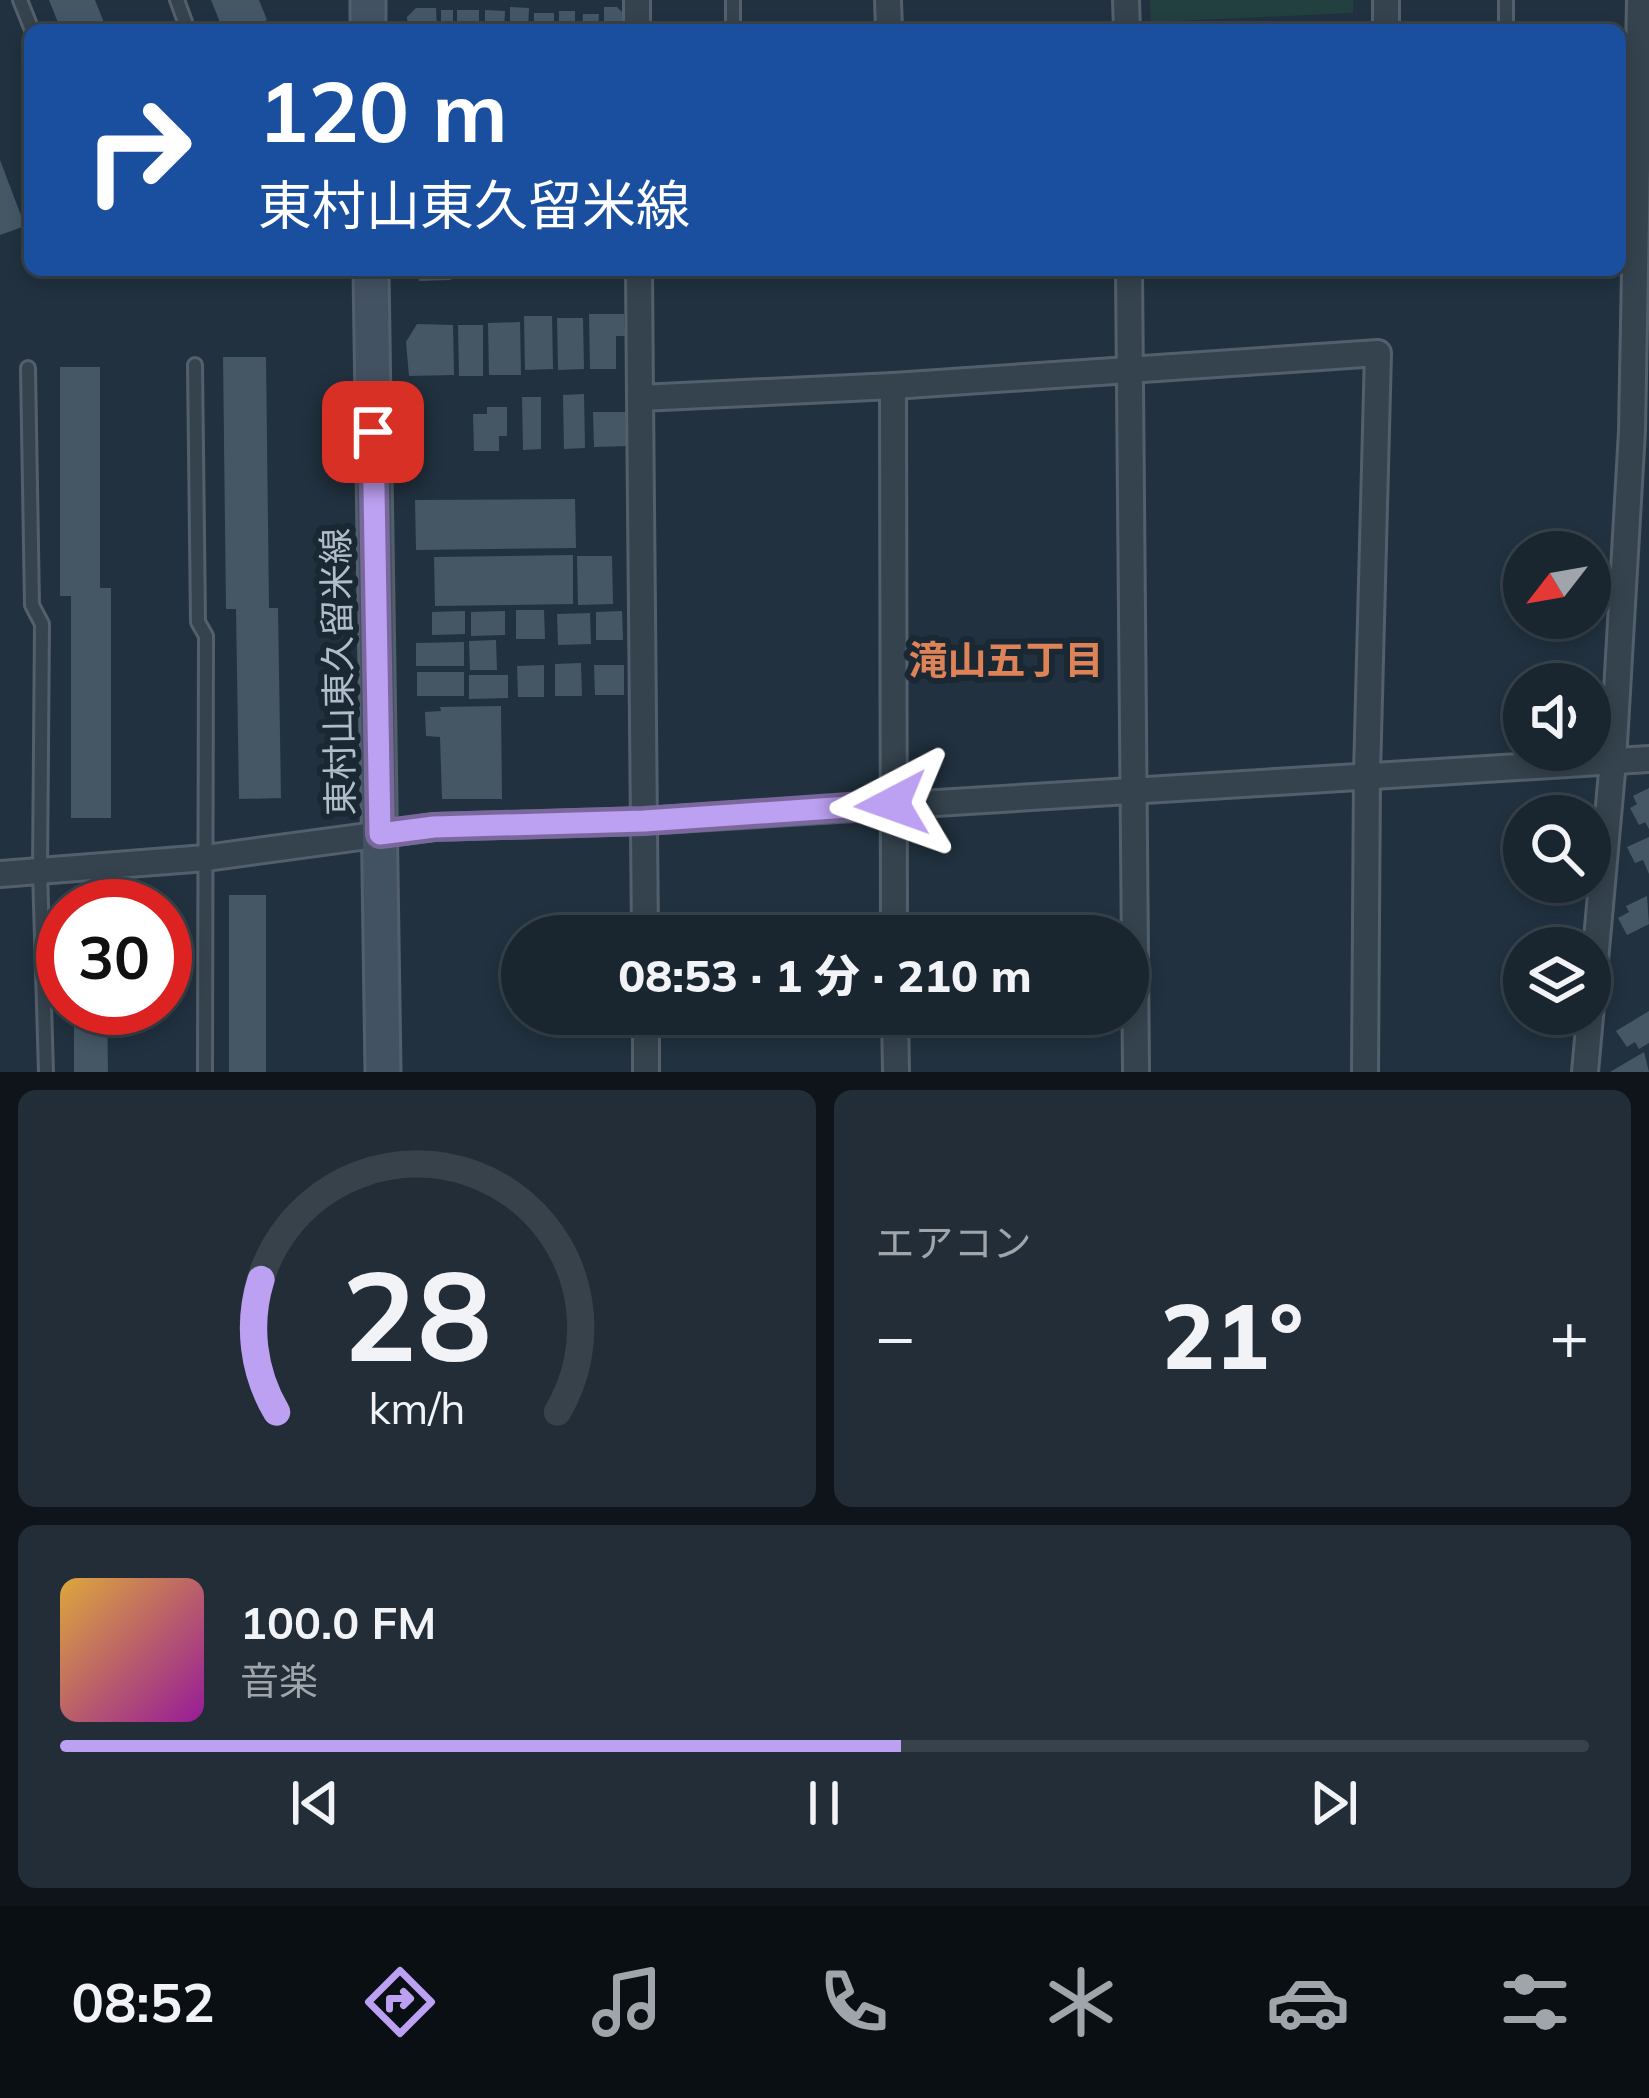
<!DOCTYPE html>
<html lang="ja">
<meta charset="utf-8">
<style>
body{margin:0;font-family:Mulish,"Noto Sans JP",sans-serif;background:#222d37;color:#f1f3f6;height:100vh;display:flex;flex-direction:column;font-size:45px;white-space:nowrap}
*{box-sizing:border-box;margin:0}
p{font-size:39px;color:#9fa5aa}
.icon{flex:none;width:66px;height:66px;fill:none;stroke:currentColor;stroke-width:2;stroke-linecap:round;stroke-linejoin:round}
.map{position:relative;height:1072px;overflow:hidden}
.drawer{display:flex;flex-direction:column;gap:18px;padding:18px;background:#0e141a;flex:1}
.drawer>*{flex:none}
.guide{position:absolute;left:24px;top:24px;width:1602px;height:252px;border-radius:18px;box-shadow:0 6px 18px #0003,0 0 0 3px #37424b;background:#1a4fa0;color:#fff;overflow:hidden}
.needle{width:78px;rotate:239deg}
.buttons{position:absolute;left:1503px;top:531px;display:grid;gap:24px}
.buttons a{display:grid;place-items:center;width:108px;height:108px;border-radius:50%;background:#19252f;box-shadow:0 6px 18px #0003,0 0 0 3px #37424b;font-size:60px}
.speed{position:absolute;left:36px;top:879px;display:flex;gap:24px;font-size:60px;font-weight:700;text-align:center}
.speed>*{display:grid;place-content:center;width:156px;height:156px;border-radius:50%;background:#19252f;box-shadow:0 6px 18px #0003,0 0 0 3px #37424b;line-height:1}
.speed .limit{border:18px solid #d22;background:#fff;color:#111}
.pin{position:absolute;display:grid;place-items:center;width:102px;height:102px;color:#fff;margin:-51px;border-radius:24px;box-shadow:0 6px 18px #0006}
.me{position:absolute;width:132px;margin:-66px;rotate:266deg;stroke-linejoin:round;filter:drop-shadow(0 0 9px #0008)}
.turn{display:flex;align-items:center;gap:42px;height:252px;padding:0 36px;font-size:54px}
.turn .icon{width:156px;height:156px;stroke-width:2.5}
.turn b{display:block;font-size:84px;line-height:102px}
.big{font-size:90px;font-weight:800;line-height:1.1}
.drawer .card{flex:1;display:flex;flex-direction:column;justify-content:center;gap:18px;min-width:0;padding:0 42px;border-radius:18px;background:#222d37}
.drawer .dial{align-items:center;gap:0}
.dial svg{height:312px;overflow:visible;fill:none;stroke:#37424b;stroke-width:7;stroke-linecap:round;text-anchor:middle}
.dial text{fill:#f1f3f6;stroke:none}
.song{display:flex;align-items:center;gap:36px}
.cover{width:144px;height:144px;border-radius:18px;background:linear-gradient(135deg,hsl(40 70% 55%),hsl(300 70% 35%))}
.played{height:12px;border-radius:6px;background:linear-gradient(90deg,#bca0f2 55%,#37424b 55%)}
.keys{display:flex;justify-content:space-around;direction:ltr}
.heat{display:flex;justify-content:space-between;align-items:center;font-size:66px;direction:ltr}
.drawer .tiles{flex:1;display:grid;gap:18px;grid-template-columns:1fr 1fr}
.card:last-child{grid-column:span 2}
.trip{position:absolute;left:501px;top:915px;width:648px;height:120px;border-radius:60px;background:#19252f;box-shadow:0 6px 18px #0003,0 0 0 3px #37424b;font-weight:800;line-height:120px;text-align:center}
.menu{display:flex;height:192px;justify-content:space-around;align-items:center;background:#0a0f13;color:#9fa5aa}
.menu .icon{width:84px;height:84px}
.menu .current{color:#bca0f2}
.menu b{font-size:54px;color:#f1f3f6}
.map>svg:first-child{display:block}
.green{fill:#234040}
.building{fill:#455765}
.lines{fill:none;stroke-linecap:round;stroke-linejoin:round}
.service-casing{stroke:#53606c;stroke-width:18}
.minor-casing{stroke:#53606c;stroke-width:30}
.secondary-casing{stroke:#53606c;stroke-width:39}
.service{stroke:#35434e;stroke-width:12}
.minor{stroke:#35434e;stroke-width:24}
.secondary{stroke:#435262;stroke-width:33}
.route-casing{stroke:#7a689d;stroke-width:30}
.route{stroke:#bca0f2;stroke-width:21}
.labels{text-anchor:middle;stroke-width:12;stroke-linejoin:round;paint-order:stroke}
.street-label{font-size:36px;fill:#b1bdca;stroke:#1a2833}
.neighbourhood-label{font-size:39px;font-weight:bold;fill:#de8358;stroke:#1a2833}
</style>
<div class="map">
<svg width="1649" height="1072" viewBox="0 0 1649 1072">
<rect width="100%" height="100%" fill="#21313f"/>
<path class="green" d="M1150,0H1353V13L1151,22Z"/>
<g class="building">
<path d="M49,0H95L107,30H61Z"/>
<path d="M211,0H259L267,20L243,30H223Z"/>
<path d="M510,7L529,8L528,30H510Z"/>
<path d="M604,7H617L625,15L624,30H604Z"/>
<path d="M416,8H436L437,30H408L407,17Z"/>
<rect x="441" y="10" width="12" height="20"/>
<rect x="457" y="10" width="22" height="20"/>
<path d="M485,10L505,11L504,30H485Z"/>
<rect x="559" y="11" width="16" height="19"/>
<rect x="534" y="13" width="20" height="17"/>
<path d="M583,14H599L598,30H582Z"/>
<path d="M0,160L25,226L0,235Z"/>
<path d="M418,270H451V280L419,281Z"/>
<path d="M589,314H624L625,336H616V369H590Z"/>
<path d="M524,316H552L553,369L525,370Z"/>
<path d="M557,318H583L584,369L558,370Z"/>
<path d="M520,322L521,375H489L488,323Z"/>
<path d="M417,324L453,325L454,375L409,376L406,342Z"/>
<path d="M458,325H483V376H459Z"/>
<path d="M223,357H266L269,608H278L281,798L239,799L236,609H226Z"/>
<path d="M60,367H100V588H111V818H71V596H60Z"/>
<path d="M584,394L585,448L564,449L563,395Z"/>
<path d="M522,397H541V449L523,450Z"/>
<path d="M487,407H507V436H499V451H474L473,414H487Z"/>
<path d="M593,412H629L630,446L594,447Z"/>
<path d="M575,499L576,548L416,550L415,500Z"/>
<path d="M573,555V604L435,606L434,557Z"/>
<path d="M577,556H612L613,604L578,605Z"/>
<path d="M516,610H544L545,639H516Z"/>
<path d="M465,611V634L432,635V612Z"/>
<path d="M505,611V635L471,636V612Z"/>
<path d="M622,611L623,640H596V612Z"/>
<path d="M590,613L591,644L558,645L557,614Z"/>
<path d="M496,640L497,670H470L469,641Z"/>
<path d="M464,642V666H416V643Z"/>
<path d="M581,663L582,696H555V664Z"/>
<path d="M544,665V697H518L517,666Z"/>
<path d="M594,665H624V695H595Z"/>
<rect x="417" y="672" width="47" height="24"/>
<path d="M469,675H508V698L469,699Z"/>
<path d="M501,706L502,799H442L440,737L426,736L425,712L441,711L440,707Z"/>
<path d="M1649,788V829L1645,822L1639,825L1630,808L1637,804L1633,796Z"/>
<path d="M1649,837V874L1643,860L1635,863L1627,847Z"/>
<rect x="229" y="895" width="37" height="177"/>
<path d="M1647,896L1649,924L1627,935L1618,918L1629,912L1626,906Z"/>
<path d="M74,1008H107L108,1072H74Z"/>
<path d="M1649,1011V1043L1639,1049L1635,1042L1627,1047L1616,1031Z"/>
<path d="M1644,1052L1649,1072H1610Z"/>
</g>
<g class="lines">
<defs>
<g id="service">
<path d="M20,0L32,30"/>
<path d="M177,0L188,30"/>
<path d="M733,30V0"/>
<path d="M1506,30V0"/>
<path d="M195,365L198,622L206,636L205,1072"/>
<path d="M28,368L32,605L42,624L40,871L46,1072"/>
</g>
<g id="minor">
<path d="M888,0L889,30"/>
<path d="M1126,0L1127,30"/>
<path d="M1386,0V30"/>
<path d="M637,30V0"/>
<path d="M639,270L640,398"/>
<path d="M1129,270L1136,1072"/>
<path d="M893,386L894,936"/>
<path d="M0,874L206,858L434,827L644,821L1649,759"/>
<path d="M645,936L640,398L893,386L1378,353L1367,774L1365,1072"/>
<path d="M646,1014V1072"/>
<path d="M895,1014L896,1072"/>
<path d="M1585,1072L1613,761L1632,431L1640,0"/>
</g>
<g id="secondary">
<path d="M368,0V30"/>
<path d="M371,270L383,1072"/>
</g>
</defs>
<use href="#service" class="service-casing"/>
<use href="#minor" class="minor-casing"/>
<use href="#secondary" class="secondary-casing"/>
<use href="#service" class="service"/>
<use href="#minor" class="minor"/>
<use href="#secondary" class="secondary"/>
</g>
<g class="lines">
<defs>
<path id="route" d="M373,432L380,834L434,827L644,821L892,804"/>
</defs>
<use href="#route" class="route-casing"/>
<use href="#route" class="route"/>
</g>
<g class="labels">
<g class="street-label">
<text transform="translate(338 672) rotate(-91)" y="13">東村山東久留米線</text>
</g>
<g class="neighbourhood-label">
<text x="1006" y="674">滝山五丁目</text>
</g>
</g>
</svg>
<div class="buttons">
<a><svg class="needle" viewBox="-14 -14 28 28"><path d="M0-13l5 13h-10z" fill="#e53935"/><path d="M0 13l5-13h-10z" fill="#9fa5aa"/></svg></a>
<a><svg class="icon" aria-label="sound" viewBox="0 0 24 24"><path d="M4 9h4l5-4v14l-5-4H4zM17 9q2 3 0 6"/></svg></a>
<a><svg class="icon" aria-label="search" viewBox="0 0 24 24"><circle cx="10" cy="10" r="6"/><path d="M15 15l6 6"/></svg></a>
<a><svg class="icon" aria-label="layers" viewBox="0 0 24 24"><path d="M12 4l9 5-9 5-9-5zM3 14l9 5 9-5"/></svg></a>
</div>
<div class="speed"><div class="limit">30</div></div>
<div class="pin" style="left:373px;top:432px;background:#d93025"><svg class="icon" aria-label="arrive" viewBox="0 0 24 24"><path d="M6 21V4h12l-3 4 3 4H6"/></svg></div>
<svg class="me" style="left:892px;top:804px" viewBox="-20 -20 40 40"><path d="M0-17L14 15 0 8-14 15z" fill="#bca0f2" stroke="#fff" stroke-width="4"/></svg>
<div class="trip">08:53 · 1 分 · 210 m</div>
<div class="guide">
<div class="turn"><svg class="icon" aria-label="right" viewBox="0 0 24 24"><path d="M7 20v-9h11M14 6l5 5-5 5"/></svg><div><b>120 m</b>東村山東久留米線</div></div>
</div>
</div>
<section class="drawer">
<div class="tiles">
<div class="card dial"><svg viewBox="0 0 100 80">
<path d="M14 69A42 42 0 1 1 86 69"/>
<path d="M14 69A42 42 0 0 1 10 35" stroke="#bca0f2"/>
<text x="50" y="56" font-size="32" font-weight="700">28</text>
<text x="50" y="72" font-size="11">km/h</text>
</svg></div>
<div class="card"><p>エアコン</p>
<div class="heat"><a>−</a><b class="big">21°</b><a>+</a></div>
</div>
<div class="card">
<div class="song"><i class="cover"></i><div><b>100.0 FM</b><p>音楽</p></div></div>
<div class="played"></div>
<div class="keys"><svg class="icon" aria-label="previous" viewBox="0 0 24 24"><path d="M18 5L8 12l10 7zM5 5v14"/></svg><svg class="icon" aria-label="pause" viewBox="0 0 24 24"><path d="M8 5v14M16 5v14"/></svg><svg class="icon" aria-label="next" viewBox="0 0 24 24"><path d="M6 5l10 7-10 7zM19 5v14"/></svg></div>
</div>
</div>
</section>
<nav class="menu">
<b>08:52</b>
<svg class="icon current" aria-label="directions" viewBox="0 0 24 24"><path d="M12 3l9 9-9 9-9-9zM9 14v-3h6M13 9l2 2-2 2"/></svg>
<svg class="icon" aria-label="music" viewBox="0 0 24 24"><path d="M9 18V5l10-2v13"/><circle cx="6" cy="18" r="3"/><circle cx="16" cy="16" r="3"/></svg>
<svg class="icon" aria-label="phone" viewBox="0 0 24 24"><path d="M5 4h4l2 5-3 2q2 4 5 5l2-3 5 2v4C11 20 4 13 5 4z"/></svg>
<svg class="icon" aria-label="climate" viewBox="0 0 24 24"><path d="M12 3v18M4 7l16 10M4 17L20 7"/></svg>
<svg class="icon" aria-label="car" viewBox="0 0 24 24"><path d="M5 17H2v-5l4-1 3-4h7l3 4 3 1v5h-3M9 17h6M6 11h13"/><circle cx="7" cy="17" r="2"/><circle cx="17" cy="17" r="2"/></svg>
<svg class="icon" aria-label="filters" viewBox="0 0 24 24"><path d="M4 7h16M4 17h16"/><circle cx="9" cy="7" r="2"/><circle cx="15" cy="17" r="2"/></svg>
</nav>
